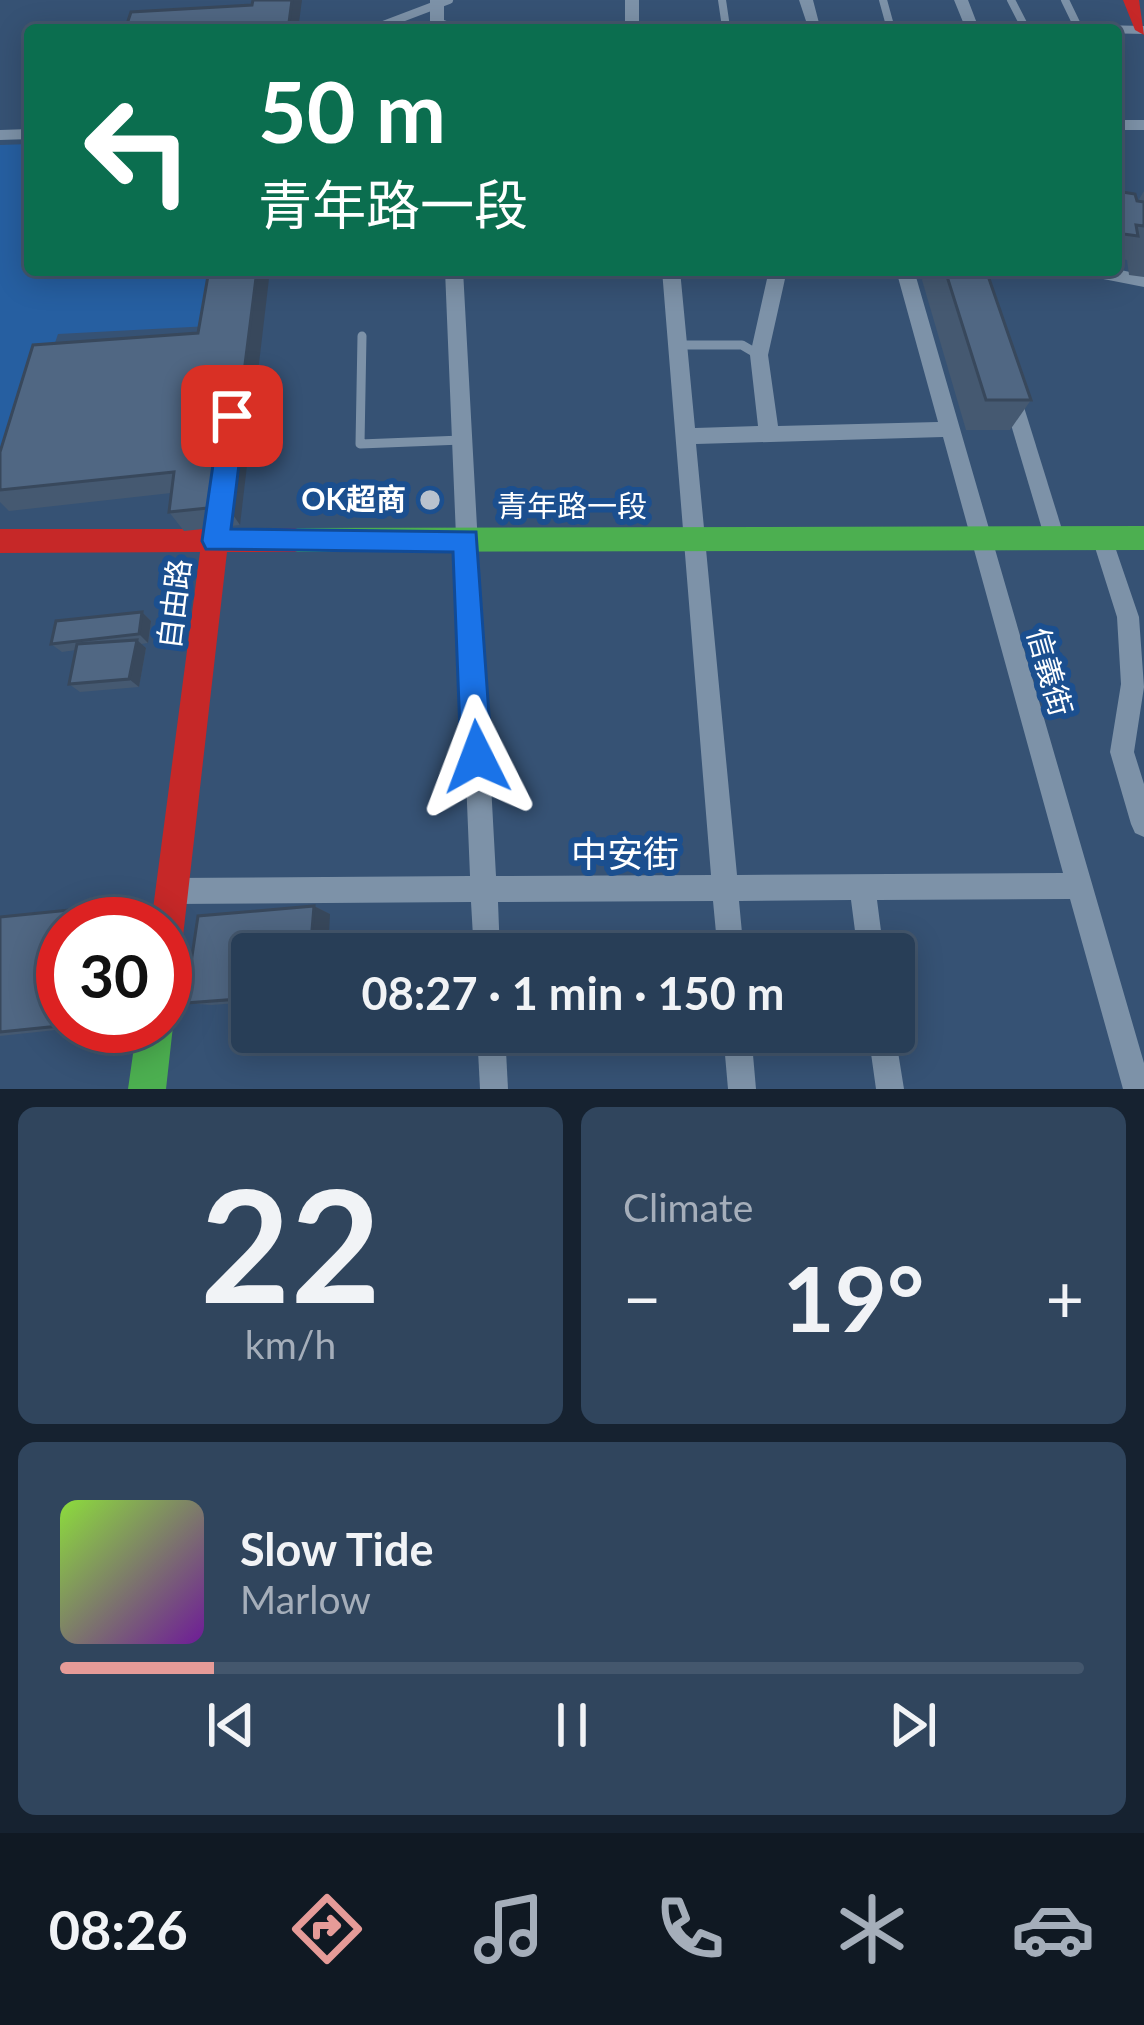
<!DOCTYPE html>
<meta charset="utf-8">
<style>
body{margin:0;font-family:Lato,"Noto Sans TC",sans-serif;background:#30455d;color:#f1f3f6;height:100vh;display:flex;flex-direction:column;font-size:45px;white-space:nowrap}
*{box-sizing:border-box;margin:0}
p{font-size:39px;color:#a5aeba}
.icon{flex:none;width:66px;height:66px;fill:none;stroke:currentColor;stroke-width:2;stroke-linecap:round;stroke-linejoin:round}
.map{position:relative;height:1089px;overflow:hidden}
.details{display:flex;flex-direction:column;gap:18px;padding:18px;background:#162230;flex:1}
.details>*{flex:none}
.top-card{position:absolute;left:24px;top:24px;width:1098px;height:252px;border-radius:12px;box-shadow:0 6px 30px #0003,0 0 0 3px #44576d;background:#0b6e4f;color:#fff;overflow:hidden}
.speed{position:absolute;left:36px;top:897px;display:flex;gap:24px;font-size:60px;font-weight:700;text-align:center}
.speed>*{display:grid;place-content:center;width:156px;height:156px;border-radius:50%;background:#283e57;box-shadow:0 6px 30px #0003,0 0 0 3px #44576d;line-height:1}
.speed .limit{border:18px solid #d22;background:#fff;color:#111}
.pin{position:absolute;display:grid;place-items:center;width:102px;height:102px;color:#fff;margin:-51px;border-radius:24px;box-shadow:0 6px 18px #0006}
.me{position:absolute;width:132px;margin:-66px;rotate:357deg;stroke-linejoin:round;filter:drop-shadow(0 0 9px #0008)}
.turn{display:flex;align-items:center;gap:42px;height:252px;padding:0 36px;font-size:54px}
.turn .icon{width:156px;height:156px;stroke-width:2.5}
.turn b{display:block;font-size:84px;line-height:102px}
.big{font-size:90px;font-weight:700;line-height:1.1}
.details .tile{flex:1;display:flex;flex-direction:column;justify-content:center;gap:18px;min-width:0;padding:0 42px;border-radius:18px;background:#30455d}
.details .dial{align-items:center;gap:0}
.dial b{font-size:156px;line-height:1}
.song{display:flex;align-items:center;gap:36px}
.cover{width:144px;height:144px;border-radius:18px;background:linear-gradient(135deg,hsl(90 70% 55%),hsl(280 70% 35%))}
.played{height:12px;border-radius:6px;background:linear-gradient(90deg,#e69b98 15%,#44576d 15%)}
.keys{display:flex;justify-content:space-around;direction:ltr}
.heat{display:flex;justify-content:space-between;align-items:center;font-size:66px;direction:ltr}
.details .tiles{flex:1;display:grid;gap:18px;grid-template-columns:1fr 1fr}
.tile:last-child{grid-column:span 2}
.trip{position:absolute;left:231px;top:933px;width:684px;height:120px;border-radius:12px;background:#283e57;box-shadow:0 6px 30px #0003,0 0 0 3px #44576d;font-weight:700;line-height:120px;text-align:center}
.tab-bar{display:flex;height:192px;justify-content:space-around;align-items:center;background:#101923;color:#a5aeba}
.tab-bar .icon{width:84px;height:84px}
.tab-bar .selected{color:#e69b98}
.tab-bar b{font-size:54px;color:#f1f3f6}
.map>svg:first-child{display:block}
.green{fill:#265fa1}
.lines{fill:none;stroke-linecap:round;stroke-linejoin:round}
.lane-far1{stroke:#7d92a8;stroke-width:8}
.lane{stroke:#7d92a8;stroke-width:9}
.street{fill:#7d92a8;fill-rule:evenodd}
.fast{fill:#4caf50;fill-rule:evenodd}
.jam{fill:#c62828;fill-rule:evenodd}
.wall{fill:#455971}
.shaded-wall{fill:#38485c}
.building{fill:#506783;stroke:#38485c;stroke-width:3}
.route{fill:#1a73e8;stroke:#114b97;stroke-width:3}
.poi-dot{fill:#b9c2ce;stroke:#1b4f8f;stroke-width:4.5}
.labels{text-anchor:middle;stroke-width:12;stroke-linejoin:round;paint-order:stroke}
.poi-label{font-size:30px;font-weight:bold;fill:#fff;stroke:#1b4f8f;text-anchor:end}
.street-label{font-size:30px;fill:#fff;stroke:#1b4f8f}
.near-street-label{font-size:36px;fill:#fff;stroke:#1b4f8f}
</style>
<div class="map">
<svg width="1144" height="1089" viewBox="0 0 1144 1089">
<rect width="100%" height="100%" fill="#365274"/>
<path class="green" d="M30,144V270H219L210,326L58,334L6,488H0V145Z"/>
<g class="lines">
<g class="lane-far1">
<path d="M722,0L726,27"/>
<path d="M883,0L891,29"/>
<path d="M1011,0L1026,29"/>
<path d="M1065,0L1079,29"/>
<path d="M971,26L1144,30"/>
<path d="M632,28L813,27"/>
<path d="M370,30L449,0"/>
</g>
<g class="lane">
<path d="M362,336L360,444L462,440"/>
<path d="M677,345H742L759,355"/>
</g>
<g class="street">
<path d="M430,0H444V20L452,23L625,24V0H639V28L446,30L430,22Z"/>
<path d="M799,0H813L819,23L963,22L954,0H968L978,26L971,30H809Z"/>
<path d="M650,24L655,25L657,30H643Z"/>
<rect x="1116" y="120" width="28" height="10"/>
<path d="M30,129V139L0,140V130Z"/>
<path d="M1116,269L1144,275V287L1088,276L1079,270Z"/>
<path d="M445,270H463L496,876L711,875L662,270H680L695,428L758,426L750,355L769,270H787L768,355L778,426L938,422L896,270H914L1144,1063V1089H1123L1070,899L877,900L884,954H858L851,900L739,901L744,954H718L713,901L498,902L500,954H474L471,902L172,904L163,900L159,891L163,882L172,878L470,876ZM943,437L1063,873L737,875L696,444Z"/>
<path d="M1010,384L1019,391L1065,539L1062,545L1055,548L1048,545L1045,539L1001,391Z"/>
<path d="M1102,529L1109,532L1112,538L1139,617L1144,687L1134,752L1144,784V837L1135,833L1131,824L1110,752L1121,684L1117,617L1092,538L1095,532Z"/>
<path d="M894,1027L904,1089H876L868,1032H894Z"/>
<path d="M477,1032H505L508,1089H480Z"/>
<path d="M723,1032H751L756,1089H728Z"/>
</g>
<g class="fast">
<path d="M1144,526V550L295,552L285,548L282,540L285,532L295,528Z"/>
<path d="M165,1012L173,1026L166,1089H128L137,1026H165Z"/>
</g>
<g class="jam">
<path d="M1123,0H1139L1144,35L1135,30Z"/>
<path d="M218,508L227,511L230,529L295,528L305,532L308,540L305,548L295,552H227L182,945L177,957L165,962V924H151L200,552L0,553V529H203L209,511Z"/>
</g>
</g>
<g class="wall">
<path d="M1116,191L1138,201L1144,191V277L1129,275L1127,260L1122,259L1116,267Z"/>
<path d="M927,270H986L1031,400L1010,430H966L922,280Z"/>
<path d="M198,333L240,525L184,531L169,512L171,493L9,511L0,502V452Z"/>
<path d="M142,612L151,621L148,643L141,644L146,648L139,687L80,692L69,684L76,650L62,652L51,644Z"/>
<path d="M314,906L330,914L252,954V1002L211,1005L185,1003Z"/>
<path d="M0,917H112L63,924V1026H93L0,1036Z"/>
</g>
<g class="shaded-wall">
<path d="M292,0H302L298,30H288Z"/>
<path d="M257,270H270L240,525L227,506Z"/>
<path d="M142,612L151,621L148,643L139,634Z"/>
<path d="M137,640L146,648L139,687L129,679Z"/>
<path d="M314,906L330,914L328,954H310Z"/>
<path d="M80,909L112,917L111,924H78Z"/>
</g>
<g class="building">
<path d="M253,0H292L288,30H125L131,12L252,5Z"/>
<path d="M1116,191L1135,194L1137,201L1144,202V226L1136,225L1138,236L1116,233Z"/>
<path d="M209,270H257L227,506L169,512L174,472L0,490V452L33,345L198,333Z"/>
<path d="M945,270H986L1031,400H986Z"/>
<path d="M142,612L139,634L51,644L56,621Z"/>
<path d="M137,640L129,679L69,684L77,644Z"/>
<path d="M314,906L310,954H252V998L185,1003L198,916Z"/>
<path d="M80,909L78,924H63V1002L59,1026L0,1032V917Z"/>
</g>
<path class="route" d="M232,407L245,416L231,529L476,532L492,757L488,768L477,772L466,768L461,757L453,552L206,549L202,541L220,416Z"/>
<circle class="poi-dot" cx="430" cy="500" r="12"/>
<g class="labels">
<g class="poi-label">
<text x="406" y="510">OK超商</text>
</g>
<g class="street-label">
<text x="572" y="517">青年路一段</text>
<text transform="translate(175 604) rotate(-83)" y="10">自由路</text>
<text transform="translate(1049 672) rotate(74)" y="10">信義街</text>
</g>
<g class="near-street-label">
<text x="625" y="867">中安街</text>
</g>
</g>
</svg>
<div class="speed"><div class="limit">30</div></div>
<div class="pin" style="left:232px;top:416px;background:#d93025"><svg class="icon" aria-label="arrive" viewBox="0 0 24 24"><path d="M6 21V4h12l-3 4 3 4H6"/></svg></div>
<svg class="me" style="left:477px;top:757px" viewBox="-20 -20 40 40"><path d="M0-17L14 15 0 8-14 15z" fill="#1a73e8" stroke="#fff" stroke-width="4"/></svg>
<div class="trip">08:27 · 1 min · 150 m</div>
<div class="top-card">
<div class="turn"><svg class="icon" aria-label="left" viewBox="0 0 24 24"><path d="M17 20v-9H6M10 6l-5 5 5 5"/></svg><div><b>50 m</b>青年路一段</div></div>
</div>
</div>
<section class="details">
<div class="tiles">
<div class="tile dial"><b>22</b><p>km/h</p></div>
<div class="tile"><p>Climate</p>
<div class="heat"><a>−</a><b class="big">19°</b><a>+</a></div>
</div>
<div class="tile">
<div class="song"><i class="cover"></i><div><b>Slow Tide</b><p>Marlow</p></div></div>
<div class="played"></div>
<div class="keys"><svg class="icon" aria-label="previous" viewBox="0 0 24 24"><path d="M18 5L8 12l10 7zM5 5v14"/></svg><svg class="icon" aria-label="pause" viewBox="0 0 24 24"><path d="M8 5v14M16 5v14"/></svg><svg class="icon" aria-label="next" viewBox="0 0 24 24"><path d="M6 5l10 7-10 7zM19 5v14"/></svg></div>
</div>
</div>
</section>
<nav class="tab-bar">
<b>08:26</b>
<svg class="icon selected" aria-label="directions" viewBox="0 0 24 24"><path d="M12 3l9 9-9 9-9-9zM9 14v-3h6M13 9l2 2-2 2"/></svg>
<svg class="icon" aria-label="music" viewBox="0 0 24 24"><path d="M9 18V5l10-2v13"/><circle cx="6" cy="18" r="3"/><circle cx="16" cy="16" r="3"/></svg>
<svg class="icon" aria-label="phone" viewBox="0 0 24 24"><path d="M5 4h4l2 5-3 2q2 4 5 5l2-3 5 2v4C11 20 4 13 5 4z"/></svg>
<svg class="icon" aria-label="climate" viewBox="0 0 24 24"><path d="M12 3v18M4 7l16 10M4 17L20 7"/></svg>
<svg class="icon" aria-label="car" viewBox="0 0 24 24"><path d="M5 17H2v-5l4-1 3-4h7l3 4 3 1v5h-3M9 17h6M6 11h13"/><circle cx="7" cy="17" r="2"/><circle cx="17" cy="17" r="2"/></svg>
</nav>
